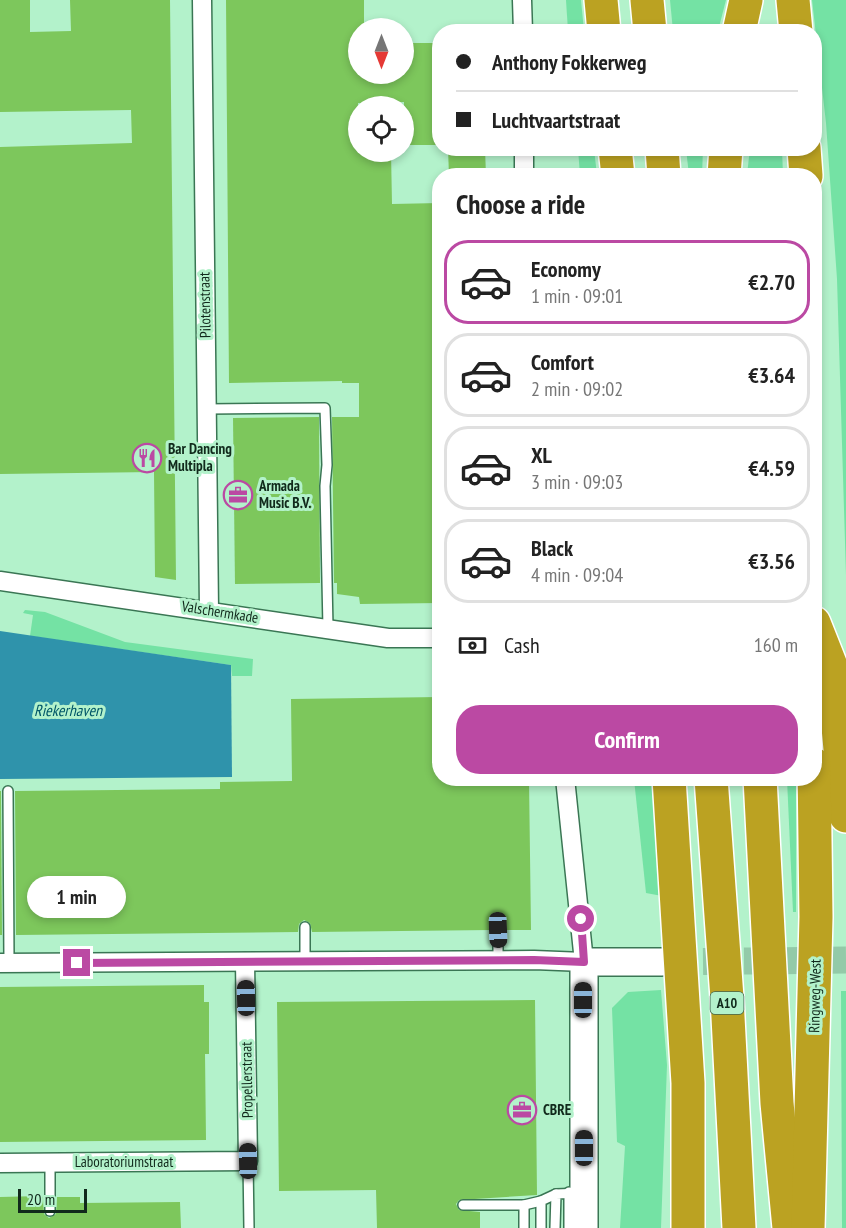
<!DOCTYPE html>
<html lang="en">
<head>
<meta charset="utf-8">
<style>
	body { margin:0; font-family:"PT Sans Narrow",sans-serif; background:#f2f2f2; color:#222; height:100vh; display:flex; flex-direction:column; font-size:22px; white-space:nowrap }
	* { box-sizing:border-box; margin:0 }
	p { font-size:20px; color:#767676 }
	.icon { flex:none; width:33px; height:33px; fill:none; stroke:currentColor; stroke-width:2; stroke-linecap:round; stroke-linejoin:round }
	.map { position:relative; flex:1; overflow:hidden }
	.details { position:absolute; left:432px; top:168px; width:390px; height:618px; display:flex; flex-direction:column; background:#fff; border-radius:24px; box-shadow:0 3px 9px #0003 }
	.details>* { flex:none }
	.guide { position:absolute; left:432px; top:24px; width:390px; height:132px; border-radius:24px; box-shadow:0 3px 9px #0003; display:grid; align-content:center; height:132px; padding:0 24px; background:#fff }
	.needle { width:39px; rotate:180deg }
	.fabs { position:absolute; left:348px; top:18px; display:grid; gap:12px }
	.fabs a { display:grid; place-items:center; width:66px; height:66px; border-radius:50%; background:#fff; box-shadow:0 3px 9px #0003; font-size:30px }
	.scale { position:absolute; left:18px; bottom:15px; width:69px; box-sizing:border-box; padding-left:6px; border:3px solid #112a1c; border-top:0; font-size:16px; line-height:21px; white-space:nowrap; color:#112a1c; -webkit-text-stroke:4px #b3f2cb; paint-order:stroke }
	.end { position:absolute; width:27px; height:27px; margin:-14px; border:8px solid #bb49a3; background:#fff; box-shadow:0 0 0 3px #fff }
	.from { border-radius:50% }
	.bubble { position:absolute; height:42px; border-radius:21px; background:#fff; box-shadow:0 3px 9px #0003; font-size:20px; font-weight:800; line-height:42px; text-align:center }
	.car { position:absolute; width:18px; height:36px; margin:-18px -9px; border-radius:8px; box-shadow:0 0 4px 2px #0007; background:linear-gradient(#222 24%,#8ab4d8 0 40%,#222 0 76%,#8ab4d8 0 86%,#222 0) }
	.guide b { display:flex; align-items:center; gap:21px; height:57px; font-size:22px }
	.guide b+b { border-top:2px solid #e0e0e0 }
	.guide i { width:15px; height:15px; background:#222 }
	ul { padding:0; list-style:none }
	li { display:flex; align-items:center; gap:18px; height:84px; margin:0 12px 9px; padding:0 12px; border:3px solid #e0e0e0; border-radius:24px }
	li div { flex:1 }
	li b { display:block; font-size:22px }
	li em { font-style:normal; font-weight:800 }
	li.active { border-color:#bb49a3 }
	li>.icon { width:54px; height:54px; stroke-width:1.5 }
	h2 { padding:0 24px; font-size:27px; line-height:72px }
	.pay { display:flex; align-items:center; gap:15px; height:66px; padding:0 24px; font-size:22px }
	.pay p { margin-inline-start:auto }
	.action { display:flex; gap:12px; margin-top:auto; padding:12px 24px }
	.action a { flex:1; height:69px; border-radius:24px; background:#bb49a3; color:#fff; font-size:24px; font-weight:800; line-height:69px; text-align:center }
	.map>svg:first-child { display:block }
</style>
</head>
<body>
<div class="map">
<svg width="846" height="1228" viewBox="0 0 846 1228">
	<rect width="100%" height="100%" fill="#b3f2cb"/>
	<!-- green -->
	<g fill="#74e2a4">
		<polygon points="566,0 581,0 584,31 568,31"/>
		<polygon points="670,0 726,0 718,31 673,31"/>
		<polygon points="812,0 846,0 846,575 837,279 826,123"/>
		<polygon points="750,148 782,149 783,175 747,175"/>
		<polygon points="578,149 594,149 597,175 580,175"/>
		<polygon points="686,149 703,149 702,175 689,175"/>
		<polygon points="25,610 45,612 125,642 253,659 252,676 232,676 231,665 30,636 33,615 23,613"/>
		<polygon points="634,779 651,779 662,896 646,893"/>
		<polygon points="787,779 796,779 796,912 793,912"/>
		<polygon points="661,990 667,1065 661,1228 620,1228 625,1146 617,1142 612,1008 628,992"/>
		<polygon points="841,991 846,991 846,1228 842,1228"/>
	</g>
	<!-- water -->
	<polygon fill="#2f93ab" points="0,631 231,665 232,777 0,779"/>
	<!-- building -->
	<g fill="#7dc75c">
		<polygon points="0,0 30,0 30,32 71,31 70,0 170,0 176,580 155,577 154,472 0,474 0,147 132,143 131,110 0,112"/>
		<polygon points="226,0 364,0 364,28 358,28 358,74 404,74 404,43 440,43 440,145 404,145 404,102 358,103 358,152 391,152 392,204 440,203 440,603 360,604 359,597 337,594 337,583 334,583 332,417 359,417 359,383 342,383 342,381 229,383"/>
		<polygon points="448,148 485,148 486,176 449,176"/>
		<polygon points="319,417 320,583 235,584 233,418"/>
		<polygon points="440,697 440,780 529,780 531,930 505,930 502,925 497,923 493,926 491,930 312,932 310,923 304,920 299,924 298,932 16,935 15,791 220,789 220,782 292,781 291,699"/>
		<polygon points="0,791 1,791 2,935 0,935"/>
		<polygon points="204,985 204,1002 209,1002 209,1054 205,1054 206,1140 0,1142 0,987"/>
		<polygon points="535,1000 537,1195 459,1200 456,1204 459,1210 480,1212 480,1228 377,1228 376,1190 279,1191 277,1002"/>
		<polygon points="41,1196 43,1197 44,1214 49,1218 56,1214 57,1197 80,1197 80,1203 180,1202 181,1228 0,1228 0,1197"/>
	</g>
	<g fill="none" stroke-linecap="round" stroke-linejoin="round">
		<!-- secondary-tunnel -->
		<polyline stroke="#93caa8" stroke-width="27" stroke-dasharray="27 14" stroke-linecap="butt" points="662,962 846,960"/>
		<!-- lane casing -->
		<g stroke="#3a7654" stroke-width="12">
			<g id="lane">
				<polyline points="207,409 325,408 327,465 325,486 328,628"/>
				<polyline points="8,791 9,963"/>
				<polyline points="305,927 305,962"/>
				<polyline points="498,930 498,960"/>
				<polyline points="248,1161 249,1228"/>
				<polyline points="50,1162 50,1211"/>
				<polyline points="569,1192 569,1228"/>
				<polyline points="463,1205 524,1205 541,1201"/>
				<polyline points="524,1205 524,1228"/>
				<polyline points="541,1228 541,1201 556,1194"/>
				<polyline points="555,1228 556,1194 582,1193"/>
			</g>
		</g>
		<!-- street casing -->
		<g stroke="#3a7654" stroke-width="21">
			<g id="street">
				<polyline points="202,0 209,610"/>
				<polyline points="522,0 523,32"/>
				<polyline points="524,148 524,176"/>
				<polyline points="0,581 388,638 440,638"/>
				<polyline points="0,963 534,960 584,962 565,778"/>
				<polyline points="0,1163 248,1161 245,962"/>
			</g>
		</g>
		<!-- secondary casing -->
		<g stroke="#3a7654" stroke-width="30">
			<polyline id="secondary" points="584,1228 584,962 662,962"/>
		</g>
		<!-- highway casing -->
		<g stroke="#fff" stroke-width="36">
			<g id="highway">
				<polyline points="601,0 604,32"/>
				<polyline points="647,0 650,32"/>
				<polyline points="793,0 796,32"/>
				<polyline points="739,32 746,0"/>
				<polyline points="615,148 618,176"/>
				<polyline points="662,148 664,176"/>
				<polyline points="804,148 806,176"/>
				<polyline points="724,176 726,148"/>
				<polyline points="814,623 833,671 846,816"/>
				<polyline points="669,778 688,1083 688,1228"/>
				<polyline points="711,778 727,998 739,1228"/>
				<polyline points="760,778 777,1103 789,1228"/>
				<polyline points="808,1228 816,917 814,764"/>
			</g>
		</g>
		<!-- lane -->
		<use href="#lane" stroke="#fff" stroke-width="9"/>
		<!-- street -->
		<use href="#street" stroke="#fff" stroke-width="18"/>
		<!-- secondary -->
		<use href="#secondary" stroke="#fff" stroke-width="27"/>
		<!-- highway -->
		<use href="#highway" stroke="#bba222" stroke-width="33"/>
	</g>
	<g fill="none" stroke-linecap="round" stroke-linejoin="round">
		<!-- route -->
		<polyline stroke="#bb49a3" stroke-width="8" points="77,963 534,960 584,962 581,919"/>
	</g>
	<!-- icons -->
	<defs>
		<g id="restaurant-ring" transform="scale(1.5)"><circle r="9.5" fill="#b3f2cb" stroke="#bb49a3" stroke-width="1.5"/><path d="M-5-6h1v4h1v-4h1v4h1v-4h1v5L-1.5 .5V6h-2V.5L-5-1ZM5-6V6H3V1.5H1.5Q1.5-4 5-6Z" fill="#bb49a3"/></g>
		<g id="office-ring" transform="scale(1.5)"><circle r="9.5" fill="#b3f2cb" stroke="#bb49a3" stroke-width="1.5"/><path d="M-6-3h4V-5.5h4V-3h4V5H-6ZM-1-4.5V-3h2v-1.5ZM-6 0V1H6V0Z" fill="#bb49a3"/></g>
	</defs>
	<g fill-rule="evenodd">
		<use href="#restaurant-ring" x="147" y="458"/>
		<use href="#office-ring" x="238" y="495"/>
		<use href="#office-ring" x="522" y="1110"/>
	</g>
	<g text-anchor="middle" stroke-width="6" stroke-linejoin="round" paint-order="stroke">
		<!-- shield labels -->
		<rect fill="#b3f2cb" stroke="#426650" stroke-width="1.5" x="710.5" y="992" width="33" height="22" rx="4.5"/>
		<g font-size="14" font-weight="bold" fill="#112a1c">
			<text x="727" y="1008">A10</text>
		</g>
		<!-- street labels -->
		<g font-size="15" fill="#112a1c" stroke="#b3f2cb">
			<text transform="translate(205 305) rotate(-91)" y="5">Pilotenstraat</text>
			<text transform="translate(220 612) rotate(9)" y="5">Valschermkade</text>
			<text transform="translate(815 996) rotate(-89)" y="5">Ringweg-West</text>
			<text transform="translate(247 1080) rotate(-91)" y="5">Propellerstraat</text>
			<text x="124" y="1167">Laboratoriumstraat</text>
		</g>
		<!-- poi labels -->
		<g font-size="15" font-weight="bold" fill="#112a1c" stroke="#b3f2cb" text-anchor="start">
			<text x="168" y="454">Bar Dancing<tspan x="168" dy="17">Multipla</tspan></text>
			<text x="259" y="491">Armada<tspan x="259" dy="17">Music B.V.</tspan></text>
			<text x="543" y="1115">CBRE</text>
		</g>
		<!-- water labels -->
		<g font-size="16" font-style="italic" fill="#005768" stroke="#b3f2cb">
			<text x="68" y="716">Riekerhaven</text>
		</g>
	</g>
</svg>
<div class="fabs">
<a><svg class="needle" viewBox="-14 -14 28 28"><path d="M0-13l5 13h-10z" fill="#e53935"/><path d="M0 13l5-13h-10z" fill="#767676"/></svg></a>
<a><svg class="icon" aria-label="locate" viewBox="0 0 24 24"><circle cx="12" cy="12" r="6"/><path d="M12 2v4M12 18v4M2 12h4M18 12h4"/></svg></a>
</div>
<div class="scale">20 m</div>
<i class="end from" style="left:581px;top:919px"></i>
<i class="end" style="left:77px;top:963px"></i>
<div class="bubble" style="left:27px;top:876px;width:99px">1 min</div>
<i class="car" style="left:498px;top:930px;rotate:178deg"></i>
<i class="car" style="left:246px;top:998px;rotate:359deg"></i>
<i class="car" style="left:583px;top:1000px;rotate:0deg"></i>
<i class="car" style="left:584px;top:1148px;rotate:0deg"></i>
<i class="car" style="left:248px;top:1161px;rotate:359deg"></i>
<div class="guide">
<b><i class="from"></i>Anthony Fokkerweg</b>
<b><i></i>Luchtvaartstraat</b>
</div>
<section class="details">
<h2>Choose a ride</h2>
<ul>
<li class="active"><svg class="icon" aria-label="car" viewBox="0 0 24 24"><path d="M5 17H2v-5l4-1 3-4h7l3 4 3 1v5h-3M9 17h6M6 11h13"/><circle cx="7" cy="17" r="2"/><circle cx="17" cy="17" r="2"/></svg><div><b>Economy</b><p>1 min · 09:01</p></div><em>€2.70</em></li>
<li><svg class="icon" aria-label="car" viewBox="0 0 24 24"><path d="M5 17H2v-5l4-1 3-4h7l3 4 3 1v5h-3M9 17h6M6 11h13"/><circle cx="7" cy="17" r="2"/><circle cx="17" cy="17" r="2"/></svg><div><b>Comfort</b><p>2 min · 09:02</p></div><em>€3.64</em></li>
<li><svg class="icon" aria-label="car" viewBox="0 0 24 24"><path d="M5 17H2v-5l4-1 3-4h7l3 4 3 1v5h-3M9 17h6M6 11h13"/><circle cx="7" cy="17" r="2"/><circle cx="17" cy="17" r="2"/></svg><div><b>XL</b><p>3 min · 09:03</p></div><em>€4.59</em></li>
<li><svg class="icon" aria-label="car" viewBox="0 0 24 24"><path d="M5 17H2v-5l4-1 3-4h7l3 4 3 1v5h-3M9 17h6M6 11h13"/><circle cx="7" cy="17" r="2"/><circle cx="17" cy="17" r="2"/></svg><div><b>Black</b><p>4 min · 09:04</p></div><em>€3.56</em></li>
</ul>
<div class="pay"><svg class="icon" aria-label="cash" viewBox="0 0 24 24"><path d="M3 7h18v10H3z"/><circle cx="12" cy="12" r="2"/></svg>Cash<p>160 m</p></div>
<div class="action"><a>Confirm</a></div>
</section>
</div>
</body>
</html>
